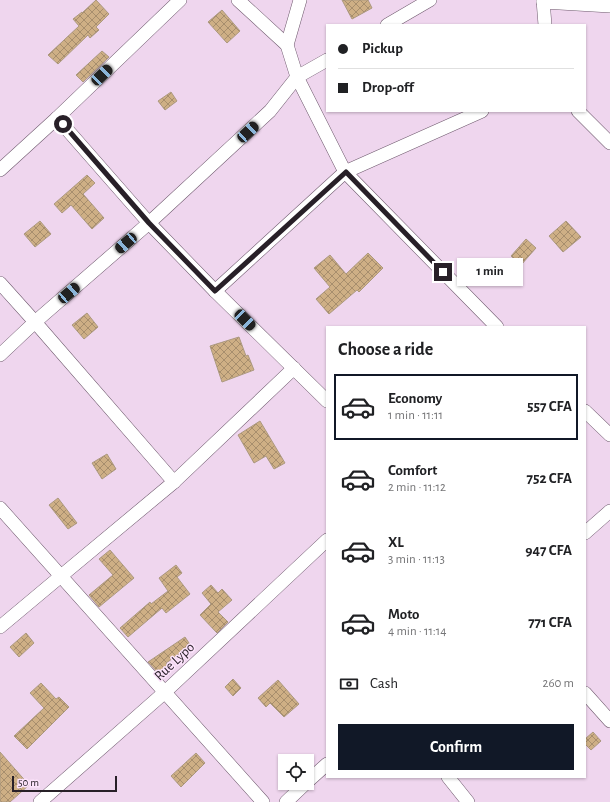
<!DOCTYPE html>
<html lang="en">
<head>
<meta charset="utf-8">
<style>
	body { margin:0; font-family:"Alegreya Sans",sans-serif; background:#f2f2f2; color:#202124; height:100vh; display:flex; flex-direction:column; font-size:15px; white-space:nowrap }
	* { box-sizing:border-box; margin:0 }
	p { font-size:13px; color:#757577 }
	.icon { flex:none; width:22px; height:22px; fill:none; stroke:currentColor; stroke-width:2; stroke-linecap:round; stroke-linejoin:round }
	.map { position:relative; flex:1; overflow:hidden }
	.panel { position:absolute; left:326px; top:326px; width:260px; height:452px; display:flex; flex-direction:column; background:#fff; border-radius:0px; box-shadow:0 1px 3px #0004 }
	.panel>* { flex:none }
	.banner { position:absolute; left:326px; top:24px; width:260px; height:88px; border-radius:0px; box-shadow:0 1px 3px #0004; display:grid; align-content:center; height:88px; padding:0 12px; background:#fff }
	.controls { position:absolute; left:278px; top:754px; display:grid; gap:8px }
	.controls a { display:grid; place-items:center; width:36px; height:36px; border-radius:0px; background:#fff; box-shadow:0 1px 3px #0004; font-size:20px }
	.scale { position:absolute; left:12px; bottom:10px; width:105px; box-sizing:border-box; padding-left:4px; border:2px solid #282028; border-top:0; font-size:11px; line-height:14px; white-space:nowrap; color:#282028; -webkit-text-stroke:3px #fce3fb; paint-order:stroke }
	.end { position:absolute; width:18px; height:18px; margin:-9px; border:5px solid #282028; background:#fff; box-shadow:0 0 0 2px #fff }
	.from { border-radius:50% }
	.bubble { position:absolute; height:28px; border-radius:0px; background:#fff; box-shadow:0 1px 3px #0004; font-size:13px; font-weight:700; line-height:28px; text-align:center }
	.car { position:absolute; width:12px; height:24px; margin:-12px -6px; border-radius:5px; box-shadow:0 0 3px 1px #0007; background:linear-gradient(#222 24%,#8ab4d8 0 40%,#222 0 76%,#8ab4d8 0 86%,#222 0) }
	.banner b { display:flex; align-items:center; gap:14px; height:38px; font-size:15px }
	.banner b+b { border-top:1px solid #e0e0e0 }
	.banner i { width:10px; height:10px; background:#202124 }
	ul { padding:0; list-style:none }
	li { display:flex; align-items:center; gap:12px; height:66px; margin:0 8px 6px; padding:0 4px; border:2px solid transparent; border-radius:0px }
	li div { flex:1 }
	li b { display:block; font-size:15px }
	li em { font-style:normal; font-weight:700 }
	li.on { border-color:#111827 }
	li>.icon { width:36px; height:36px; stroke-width:1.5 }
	h2 { padding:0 12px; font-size:18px; line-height:48px }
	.pay { display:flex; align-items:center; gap:10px; height:44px; padding:0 12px; font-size:15px }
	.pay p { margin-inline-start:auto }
	.action { display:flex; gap:8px; margin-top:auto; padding:8px 12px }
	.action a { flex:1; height:46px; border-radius:0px; background:#111827; color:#fff; font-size:16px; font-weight:700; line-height:46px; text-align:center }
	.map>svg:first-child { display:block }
</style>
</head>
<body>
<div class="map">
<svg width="610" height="802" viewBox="0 0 610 802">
	<defs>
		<pattern id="building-cross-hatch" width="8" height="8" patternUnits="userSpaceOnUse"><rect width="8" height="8" fill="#ceaf85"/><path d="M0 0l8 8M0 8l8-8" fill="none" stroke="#a78e6d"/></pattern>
	</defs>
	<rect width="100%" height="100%" fill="#efd6ee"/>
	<!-- building -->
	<g fill="url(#building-cross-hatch)" stroke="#ac9980">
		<polygon points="96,0 109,14 96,27 99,30 90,38 88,35 58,64 48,55 79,26 73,19 82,12 82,13"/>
		<polygon points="342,0 368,0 372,8 352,19"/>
		<polygon points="222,10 240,31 227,43 208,22"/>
		<polygon points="102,51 109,57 83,82 76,75"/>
		<polygon points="171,92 177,101 165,110 158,101"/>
		<polygon points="87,175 95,183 83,194 104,218 92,229 71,205 62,213 54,204"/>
		<polygon points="40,221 51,234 35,247 24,234"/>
		<polygon points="566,221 581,237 563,252 549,236"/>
		<polygon points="526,239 536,248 521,265 511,256"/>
		<polygon points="368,253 383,268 359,292 357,290 329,314 316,299 330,287 314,268 330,255 346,274"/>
		<polygon points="87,313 98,327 84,339 72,325"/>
		<polygon points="239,337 246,356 248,355 254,370 222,382 210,346"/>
		<polygon points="260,421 285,463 274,469 266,456 254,463 238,435"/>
		<polygon points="107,454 116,469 102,479 92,463"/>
		<polygon points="58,498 77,523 68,529 49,505"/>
		<polygon points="110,550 134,578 99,607 89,595 113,575 99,559"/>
		<polygon points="176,565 182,573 177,577 190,594 166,613 162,608 128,637 120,628 150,602 151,604 168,591 159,578"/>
		<polygon points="211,585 218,593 222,589 232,600 218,612 228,622 217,633 200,615 211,604 202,593"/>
		<polygon points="26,633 34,643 19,657 10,647"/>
		<polygon points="185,637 191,646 166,663 171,671 164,677 162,677 148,662"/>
		<polygon points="233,679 241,688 233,696 225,687"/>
		<polygon points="278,680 299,704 284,717 270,703 266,707 258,698"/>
		<polygon points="41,683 56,699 59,697 69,707 27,749 14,736 44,708 30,693"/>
		<polygon points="593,732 601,741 591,750 585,744 585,739"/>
		<polygon points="0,752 29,785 10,802 0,802"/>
		<polygon points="196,753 205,763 181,787 171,776"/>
	</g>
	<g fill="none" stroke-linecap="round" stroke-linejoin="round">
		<!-- street casing -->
		<g stroke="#6e596d" stroke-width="14">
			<g id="street">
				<polyline points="238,0 287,45 297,77 345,172 497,327"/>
				<polyline points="543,0 545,25"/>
				<polyline points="543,2 610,6"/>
				<polyline points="387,25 430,0"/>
				<polyline points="287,45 300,0"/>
				<polyline points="578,111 610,143"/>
				<polyline points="57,118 149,223 215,291 327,401"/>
				<polyline points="0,170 57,118 180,0"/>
				<polyline points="0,283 35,322 174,482"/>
				<polyline points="215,291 345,172 482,111"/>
				<polyline points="0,355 35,322 149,223 270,111 297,77 327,60"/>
				<polyline points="585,411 610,435"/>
				<polyline points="0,508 263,802"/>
				<polyline points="585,533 610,511"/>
				<polyline points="0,627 61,576 174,482 294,368"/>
				<polyline points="585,693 610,721"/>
				<polyline points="448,777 468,802"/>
				<polyline points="307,782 327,764"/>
				<polyline points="40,802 165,692 327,540"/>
				<polyline points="286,802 306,783"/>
			</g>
		</g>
		<!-- street -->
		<use href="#street" stroke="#fff" stroke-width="13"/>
	</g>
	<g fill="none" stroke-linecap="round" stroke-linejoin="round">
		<!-- route -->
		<polyline stroke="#282028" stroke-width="5" points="63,124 149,223 215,291 346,172 443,272"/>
	</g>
	<g text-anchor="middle" stroke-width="3" stroke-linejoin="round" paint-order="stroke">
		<!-- street labels -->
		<g font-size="14" fill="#282028" stroke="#fce3fb">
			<text transform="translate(174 661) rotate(-43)" y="5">Rue Lypo</text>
		</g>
	</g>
</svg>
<div class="controls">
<a><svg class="icon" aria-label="locate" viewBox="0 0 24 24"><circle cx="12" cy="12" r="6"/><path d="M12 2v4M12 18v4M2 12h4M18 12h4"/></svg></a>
</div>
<div class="scale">50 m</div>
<i class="end from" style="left:63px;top:124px"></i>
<i class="end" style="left:443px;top:272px"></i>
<div class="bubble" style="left:457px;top:258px;width:66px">1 min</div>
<i class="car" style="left:102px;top:75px;rotate:46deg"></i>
<i class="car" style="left:248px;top:132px;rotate:47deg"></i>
<i class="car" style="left:126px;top:243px;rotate:229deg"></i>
<i class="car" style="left:69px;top:293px;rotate:49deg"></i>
<i class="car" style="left:245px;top:320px;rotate:135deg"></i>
<div class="banner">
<b><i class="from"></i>Pickup</b>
<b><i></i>Drop-off</b>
</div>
<section class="panel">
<h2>Choose a ride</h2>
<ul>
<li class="on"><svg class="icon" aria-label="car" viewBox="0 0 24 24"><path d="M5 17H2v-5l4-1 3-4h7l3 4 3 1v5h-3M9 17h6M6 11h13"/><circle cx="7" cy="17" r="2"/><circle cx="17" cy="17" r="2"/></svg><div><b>Economy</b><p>1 min · 11:11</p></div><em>557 CFA</em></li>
<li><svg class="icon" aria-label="car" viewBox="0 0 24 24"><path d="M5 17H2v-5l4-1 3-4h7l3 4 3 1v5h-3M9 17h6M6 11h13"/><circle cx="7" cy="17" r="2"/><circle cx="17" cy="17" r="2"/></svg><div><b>Comfort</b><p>2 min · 11:12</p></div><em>752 CFA</em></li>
<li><svg class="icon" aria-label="car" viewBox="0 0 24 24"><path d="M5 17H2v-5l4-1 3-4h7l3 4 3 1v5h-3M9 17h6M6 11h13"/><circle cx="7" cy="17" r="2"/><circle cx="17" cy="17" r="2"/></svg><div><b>XL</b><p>3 min · 11:13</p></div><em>947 CFA</em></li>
<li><svg class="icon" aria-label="car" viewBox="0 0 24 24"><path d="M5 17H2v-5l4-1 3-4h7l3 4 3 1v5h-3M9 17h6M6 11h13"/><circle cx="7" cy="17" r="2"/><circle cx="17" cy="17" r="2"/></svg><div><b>Moto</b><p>4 min · 11:14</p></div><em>771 CFA</em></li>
</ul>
<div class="pay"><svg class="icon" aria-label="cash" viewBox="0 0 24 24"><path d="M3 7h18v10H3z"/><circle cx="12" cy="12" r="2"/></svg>Cash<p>260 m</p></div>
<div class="action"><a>Confirm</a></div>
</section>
</div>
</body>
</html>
